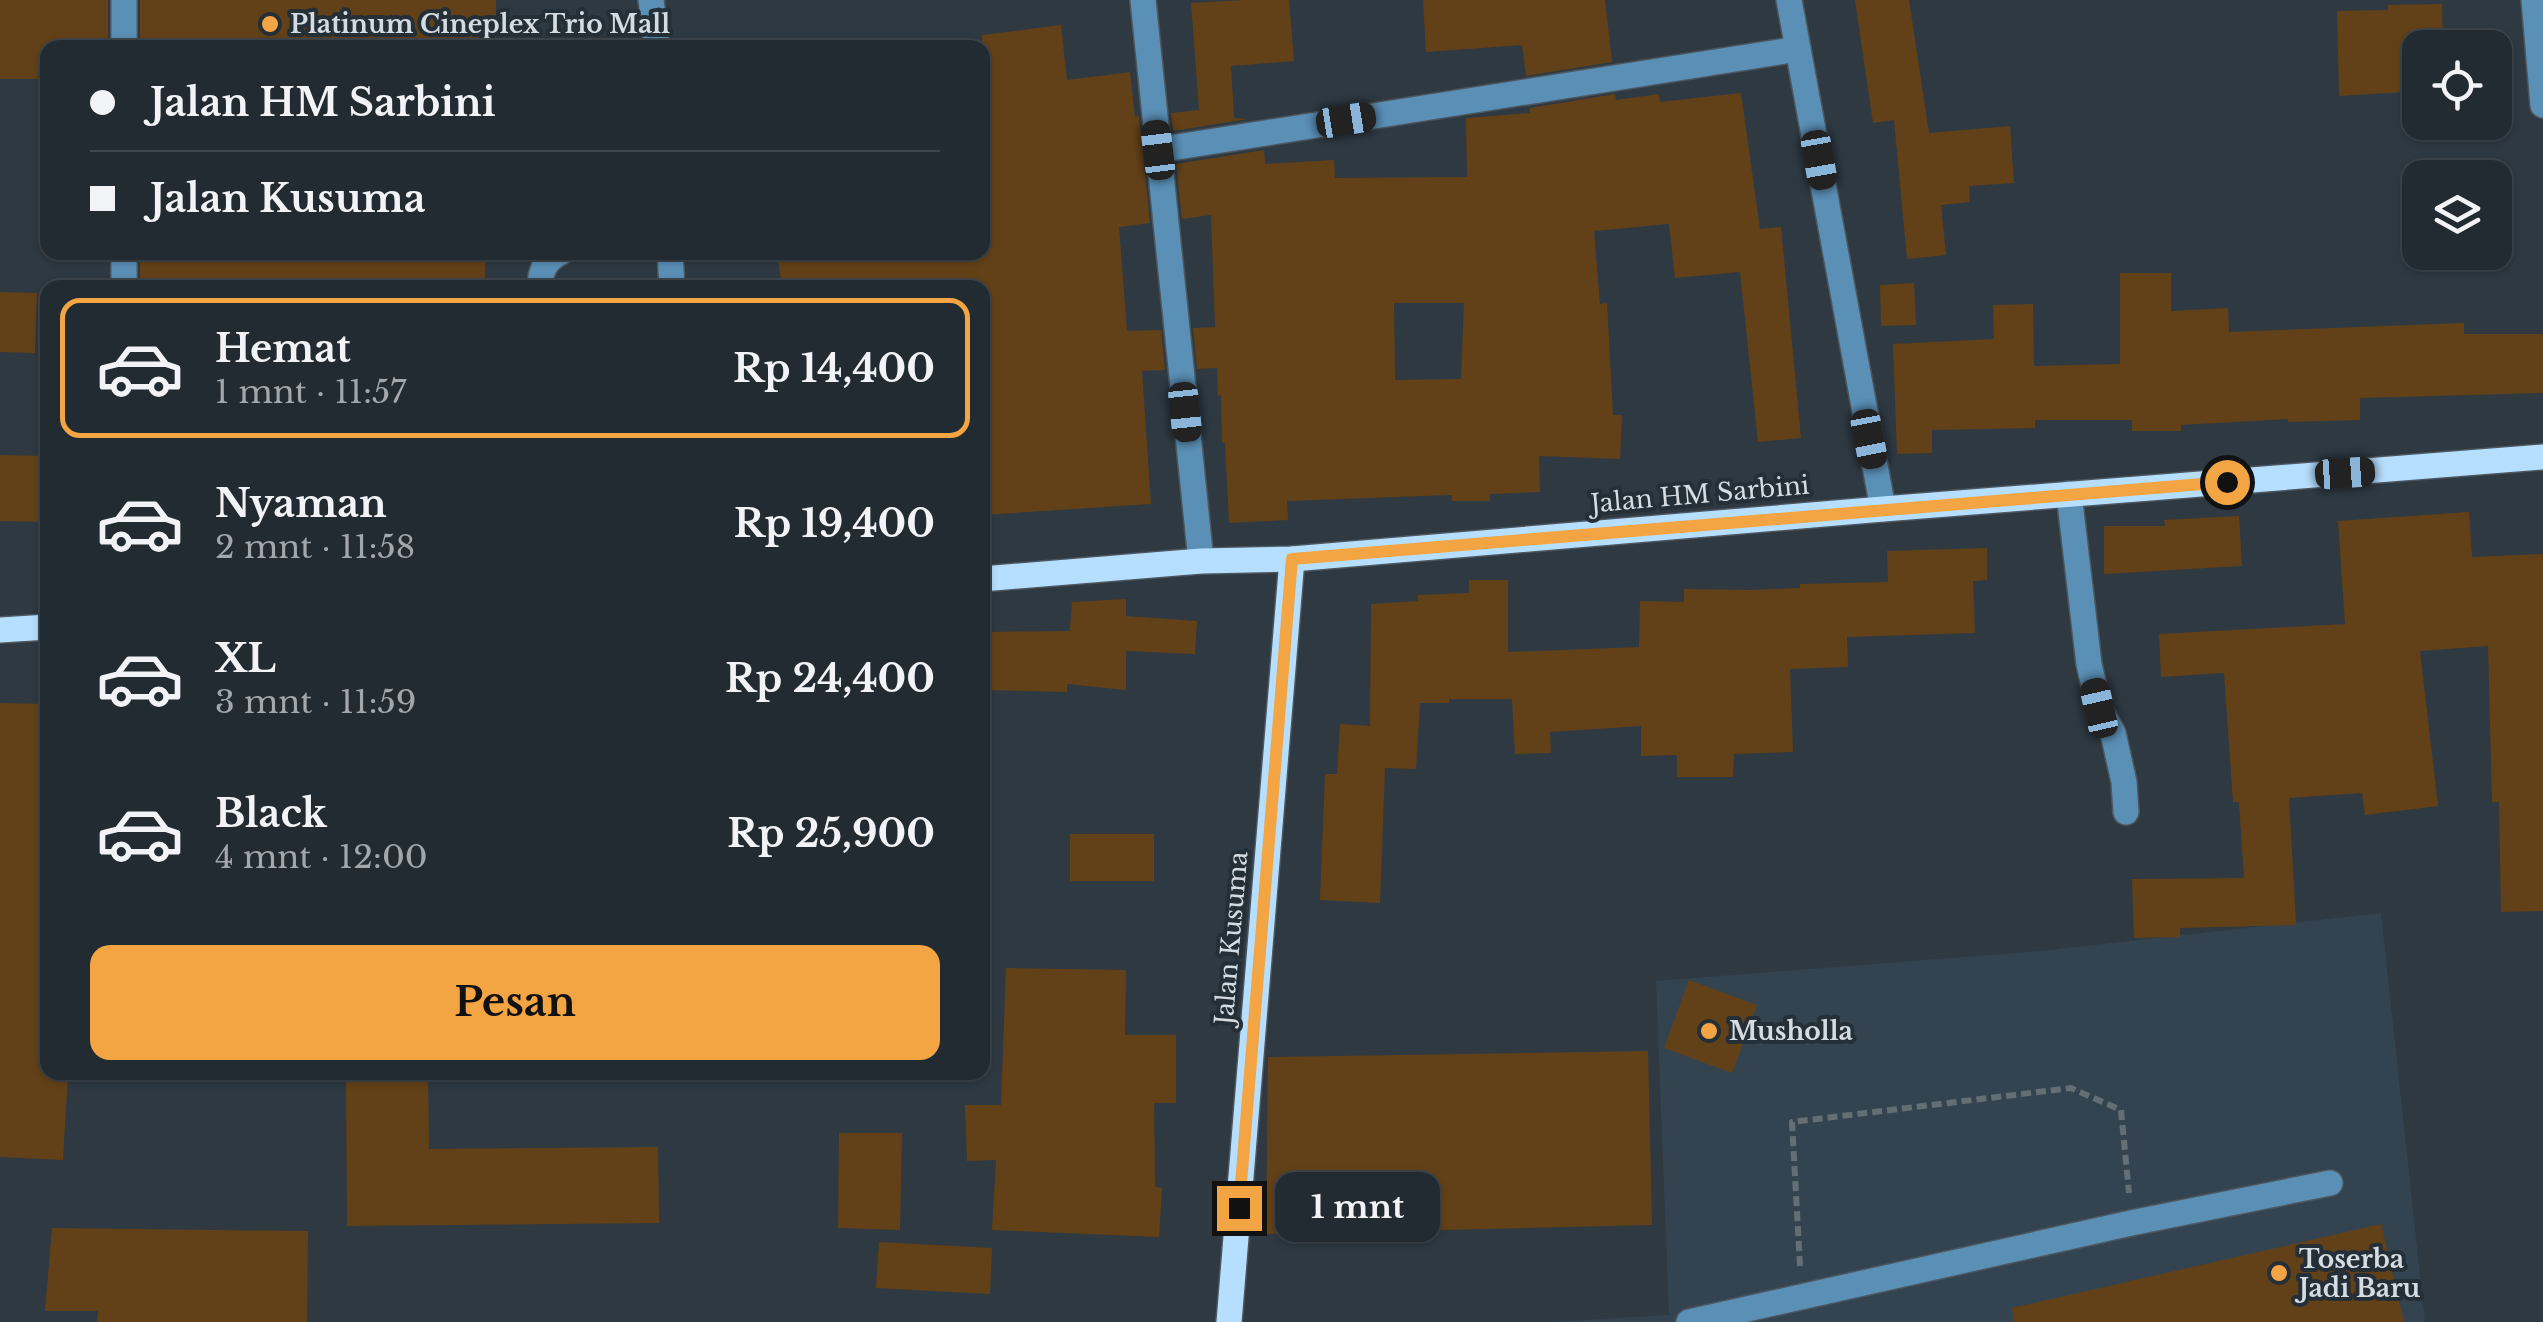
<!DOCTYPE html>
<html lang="id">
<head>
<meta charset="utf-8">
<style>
	body { margin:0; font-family:"Libre Baskerville",serif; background:#2e373e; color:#f1f3f6; height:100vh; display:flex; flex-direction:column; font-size:38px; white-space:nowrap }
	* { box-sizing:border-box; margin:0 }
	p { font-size:32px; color:#a2a7ac }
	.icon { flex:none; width:55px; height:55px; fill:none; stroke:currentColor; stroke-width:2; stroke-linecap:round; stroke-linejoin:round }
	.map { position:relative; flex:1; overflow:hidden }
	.panel { position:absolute; left:40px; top:280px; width:950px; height:800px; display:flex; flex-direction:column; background:#222b32; border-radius:20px; box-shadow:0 2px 8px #0004,0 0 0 2px #3f474d }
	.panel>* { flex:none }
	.top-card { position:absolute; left:40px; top:40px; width:950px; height:220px; border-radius:20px; box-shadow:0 2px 8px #0004,0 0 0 2px #3f474d; display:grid; align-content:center; height:220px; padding:0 50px; background:#222b32 }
	.controls { position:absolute; left:2402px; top:30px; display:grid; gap:20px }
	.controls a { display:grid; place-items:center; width:110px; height:110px; border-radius:20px; background:#222b32; box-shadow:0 2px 8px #0004,0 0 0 2px #3f474d; font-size:50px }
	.end { position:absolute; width:45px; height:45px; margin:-22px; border:12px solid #f3a443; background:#111; box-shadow:0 0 0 5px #111 }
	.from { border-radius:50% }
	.bubble { position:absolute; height:70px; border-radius:20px; background:#222b32; box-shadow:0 2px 8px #0004,0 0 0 2px #3f474d; font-size:32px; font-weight:700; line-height:70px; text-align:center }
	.car { position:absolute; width:30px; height:60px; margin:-30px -15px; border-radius:12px; box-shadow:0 0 8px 2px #0007; background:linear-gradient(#222 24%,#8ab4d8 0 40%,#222 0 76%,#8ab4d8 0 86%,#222 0) }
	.top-card b { display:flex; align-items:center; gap:35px; height:95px; font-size:38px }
	.top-card b+b { border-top:2px solid #3f474d }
	.top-card i { width:25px; height:25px; background:#f1f3f6 }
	ul { padding:18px 0 0; list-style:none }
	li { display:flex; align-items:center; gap:30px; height:140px; margin:0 20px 15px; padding:0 30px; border:5px solid transparent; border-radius:20px }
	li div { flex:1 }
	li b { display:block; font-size:38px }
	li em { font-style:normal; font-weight:700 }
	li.on { border-color:#f3a443 }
	li>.icon { width:90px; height:90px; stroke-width:1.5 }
	.cta { display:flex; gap:20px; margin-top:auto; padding:20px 50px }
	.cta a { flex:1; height:115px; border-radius:20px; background:#f3a443; color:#111; font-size:40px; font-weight:700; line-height:115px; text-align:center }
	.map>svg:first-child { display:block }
</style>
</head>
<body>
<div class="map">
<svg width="2543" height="1322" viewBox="0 0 2543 1322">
	<rect width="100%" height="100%" fill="#2e3942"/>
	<!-- built -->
	<polygon fill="#334450" points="2381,913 2425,1322 1551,1322 1669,1315 1656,981 2040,951"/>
	<!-- building -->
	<g fill="#634118" fill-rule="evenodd">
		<polygon points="0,0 108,0 108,48 43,48 43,79 0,79"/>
		<rect x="140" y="0" width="356" height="48"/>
		<polygon points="1244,0 1289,0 1294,61 1231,66 1234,118 1248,119 1173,131 1171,113 1199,110 1191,3"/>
		<polygon points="1423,0 1605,0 1612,62 1526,76 1522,45 1426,52"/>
		<polygon points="1855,0 1909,0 1929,133 2010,126 2014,183 1969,186 1970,202 1941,205 1946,255 1907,259 1894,120 1873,123"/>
		<polygon points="2442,4 2443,48 2420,48 2420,91 2339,96 2337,11 2388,10 2388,5"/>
		<polygon points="1061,25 1067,80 1130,72 1135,117 1139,116 1150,223 1119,227 1127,331 1161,330 1165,370 1142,371 1151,504 982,515 982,288 782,288 777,252 906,252 907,259 982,252 982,35"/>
		<path d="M1741 93 1760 229 1781 227 1801 438 1758 442 1740 272 1675 278 1669 224 1594 231 1600 304 1607 303 1613 415H1622L1620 459 1539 456 1540 492 1490 494V501H1452V495L1287 501 1288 520 1229 523 1225 443H1222L1221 395 1218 396 1217 368 1197 369 1193 328 1215 327 1211 215 1182 219 1176 164 1264 150 1265 164 1334 160 1335 178 1467 177 1466 118 1530 113V108L1615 94 1616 100 1659 94 1660 102ZM1394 303H1464L1461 379 1395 380Z"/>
		<rect x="140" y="252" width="345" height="36"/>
		<polygon points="2120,273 2171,273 2171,311 2228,308 2229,332 2464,323 2464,334 2543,334 2543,393 2360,398 2360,420 2288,422 2288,419 2181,425 2181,431 2132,431 2132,420 2035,420 2035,428 1932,430 1932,453 1897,454 1893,344 1994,339 1993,305 2033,304 2034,366 2120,364"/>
		<polygon points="1914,283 1916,325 1881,326 1880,285"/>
		<polygon points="0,292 37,293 35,353 0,352"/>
		<polygon points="0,455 48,456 48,522 0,521"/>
		<polygon points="2469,512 2472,557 2543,554 2543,911 2501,912 2499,802 2492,802 2488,646 2420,651 2438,806 2365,815 2362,793 2289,798 2296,925 2180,928 2180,937 2134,938 2132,879 2244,878 2239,802 2233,802 2224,673 2161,677 2159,634 2345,624 2338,521"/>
		<polygon points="2239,516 2242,566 2104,574 2104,526 2165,526 2164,520"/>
		<polygon points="1987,548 1987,580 1973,581 1975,633 1847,637 1848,667 1790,669 1793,752 1734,754 1733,777 1677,777 1677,755 1641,756 1641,726 1550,732 1551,753 1515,754 1512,699 1449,699 1449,703 1420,703 1416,769 1385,768 1380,903 1320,900 1325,774 1337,774 1340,724 1370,726 1371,604 1418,601 1418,595 1469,593 1469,580 1508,580 1508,652 1639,647 1640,601 1684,602 1684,589 1751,590 1800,588 1800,584 1888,582 1887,551"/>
		<polygon points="1126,599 1126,616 1197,621 1195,654 1126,651 1126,690 1067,684 1067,692 982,690 982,632 1070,631 1072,602"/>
		<polygon points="0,703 48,704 48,1072 68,1072 63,1160 0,1157"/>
		<rect x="1070" y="834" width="84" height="47"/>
		<polygon points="1006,968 1126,970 1125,1035 1176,1035 1176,1103 1154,1103 1155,1187 1162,1188 1159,1237 992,1230 996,1160 967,1161 965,1105 1001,1105"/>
		<polygon points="1689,980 1757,1005 1732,1073 1664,1048"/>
		<polygon points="1648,1051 1652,1225 1266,1234 1268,1057"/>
		<polygon points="346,1072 428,1072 429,1149 658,1147 659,1223 347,1226"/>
		<polygon points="839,1133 902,1133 900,1230 838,1228"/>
		<polygon points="2381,1224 2404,1322 2014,1322 2012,1308"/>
		<polygon points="52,1228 308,1231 307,1322 97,1322 98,1311 45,1311"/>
		<polygon points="879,1242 992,1248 990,1294 876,1288"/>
	</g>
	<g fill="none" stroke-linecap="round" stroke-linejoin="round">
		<!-- minor casing -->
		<g stroke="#4c565f" stroke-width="28">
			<g id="minor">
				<polyline points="124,0 124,48"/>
				<polyline points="651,0 657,48"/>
				<polyline points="1143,0 1201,561"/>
				<polyline points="1789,0 1883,509"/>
				<polyline points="2534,0 2543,105"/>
				<polyline points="1158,150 1798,49"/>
				<polyline points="670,252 672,288"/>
				<polyline points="124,288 124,252"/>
				<path d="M540 288C540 271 545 260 561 252"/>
				<polyline points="2069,494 2089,664 2099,708 2113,733 2124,782 2126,812"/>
				<polyline points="1689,1322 2131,1223 2330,1183"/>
			</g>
		</g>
		<!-- major casing -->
		<g stroke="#4c565f" stroke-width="28">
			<g id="major">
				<polyline points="982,579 1201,561 1292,559 1883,509 2543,457"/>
				<polyline points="0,630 48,627"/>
				<polyline points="1229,1322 1292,559"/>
			</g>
		</g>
		<!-- path -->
		<polyline stroke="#646e75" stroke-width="6" stroke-dasharray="10 5" stroke-linecap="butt" points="1800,1266 1792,1122 2071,1088 2121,1110 2129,1193"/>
		<!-- minor -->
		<use href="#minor" stroke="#5a8fb6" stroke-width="25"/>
		<!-- major -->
		<use href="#major" stroke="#b6dfff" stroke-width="25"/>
	</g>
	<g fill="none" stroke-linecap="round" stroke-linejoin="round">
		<!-- route -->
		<polyline stroke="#f3a443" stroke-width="12" points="1239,1208 1292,559 2227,482"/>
	</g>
	<!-- markers -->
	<g fill="#f3a443" stroke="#242f37" stroke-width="4">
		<circle cx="270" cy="24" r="10"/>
		<circle cx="1709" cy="1031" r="10"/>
		<circle cx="2279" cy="1273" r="10"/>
	</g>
	<g text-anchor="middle" stroke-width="8" stroke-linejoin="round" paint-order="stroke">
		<!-- poi labels -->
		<g font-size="25" font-weight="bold" fill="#d5dce1" stroke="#242f37" text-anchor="start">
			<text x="290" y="33">Platinum Cineplex Trio Mall</text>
			<text x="1729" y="1040">Musholla</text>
			<text x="2299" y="1268">Toserba<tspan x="2299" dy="29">Jadi Baru</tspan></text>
		</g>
		<!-- street labels -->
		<g font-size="25" fill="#d5dce1" stroke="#242f37">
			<text transform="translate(1700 494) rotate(-5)" y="9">Jalan HM Sarbini</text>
			<text transform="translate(1231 938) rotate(-85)" y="9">Jalan Kusuma</text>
		</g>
	</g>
</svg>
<div class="controls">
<a><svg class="icon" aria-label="locate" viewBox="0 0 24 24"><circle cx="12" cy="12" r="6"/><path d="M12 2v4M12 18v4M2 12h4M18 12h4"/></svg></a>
<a><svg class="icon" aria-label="layers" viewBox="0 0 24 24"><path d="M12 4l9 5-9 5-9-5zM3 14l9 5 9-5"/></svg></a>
</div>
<i class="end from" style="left:2227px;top:482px"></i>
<i class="end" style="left:1239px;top:1208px"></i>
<div class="bubble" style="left:1275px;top:1172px;width:165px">1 mnt</div>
<i class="car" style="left:1346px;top:120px;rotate:81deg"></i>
<i class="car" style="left:1158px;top:150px;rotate:353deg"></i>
<i class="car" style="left:1819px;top:160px;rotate:170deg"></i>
<i class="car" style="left:1185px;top:412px;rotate:174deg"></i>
<i class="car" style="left:1869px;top:439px;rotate:169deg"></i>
<i class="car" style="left:2345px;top:473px;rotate:86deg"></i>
<i class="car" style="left:2099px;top:708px;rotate:347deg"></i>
<div class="top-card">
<b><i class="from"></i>Jalan HM Sarbini</b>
<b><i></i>Jalan Kusuma</b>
</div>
<section class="panel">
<ul>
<li class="on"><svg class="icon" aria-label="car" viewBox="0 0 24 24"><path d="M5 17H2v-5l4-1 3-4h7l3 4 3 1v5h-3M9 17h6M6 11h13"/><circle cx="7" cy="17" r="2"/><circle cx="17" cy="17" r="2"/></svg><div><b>Hemat</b><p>1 mnt · 11:57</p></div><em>Rp 14,400</em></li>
<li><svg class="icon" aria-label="car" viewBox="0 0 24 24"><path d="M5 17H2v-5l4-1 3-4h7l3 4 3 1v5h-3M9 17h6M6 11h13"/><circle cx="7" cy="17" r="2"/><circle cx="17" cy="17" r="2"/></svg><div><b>Nyaman</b><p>2 mnt · 11:58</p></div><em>Rp 19,400</em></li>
<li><svg class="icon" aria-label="car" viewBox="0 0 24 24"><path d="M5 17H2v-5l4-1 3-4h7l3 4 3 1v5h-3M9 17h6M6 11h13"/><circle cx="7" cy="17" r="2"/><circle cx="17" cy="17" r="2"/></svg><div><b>XL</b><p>3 mnt · 11:59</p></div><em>Rp 24,400</em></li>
<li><svg class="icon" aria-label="car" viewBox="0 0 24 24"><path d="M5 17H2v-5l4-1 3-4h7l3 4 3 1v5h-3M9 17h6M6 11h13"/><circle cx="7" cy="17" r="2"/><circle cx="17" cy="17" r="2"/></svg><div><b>Black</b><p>4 mnt · 12:00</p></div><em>Rp 25,900</em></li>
</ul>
<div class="cta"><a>Pesan</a></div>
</section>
</div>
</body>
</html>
